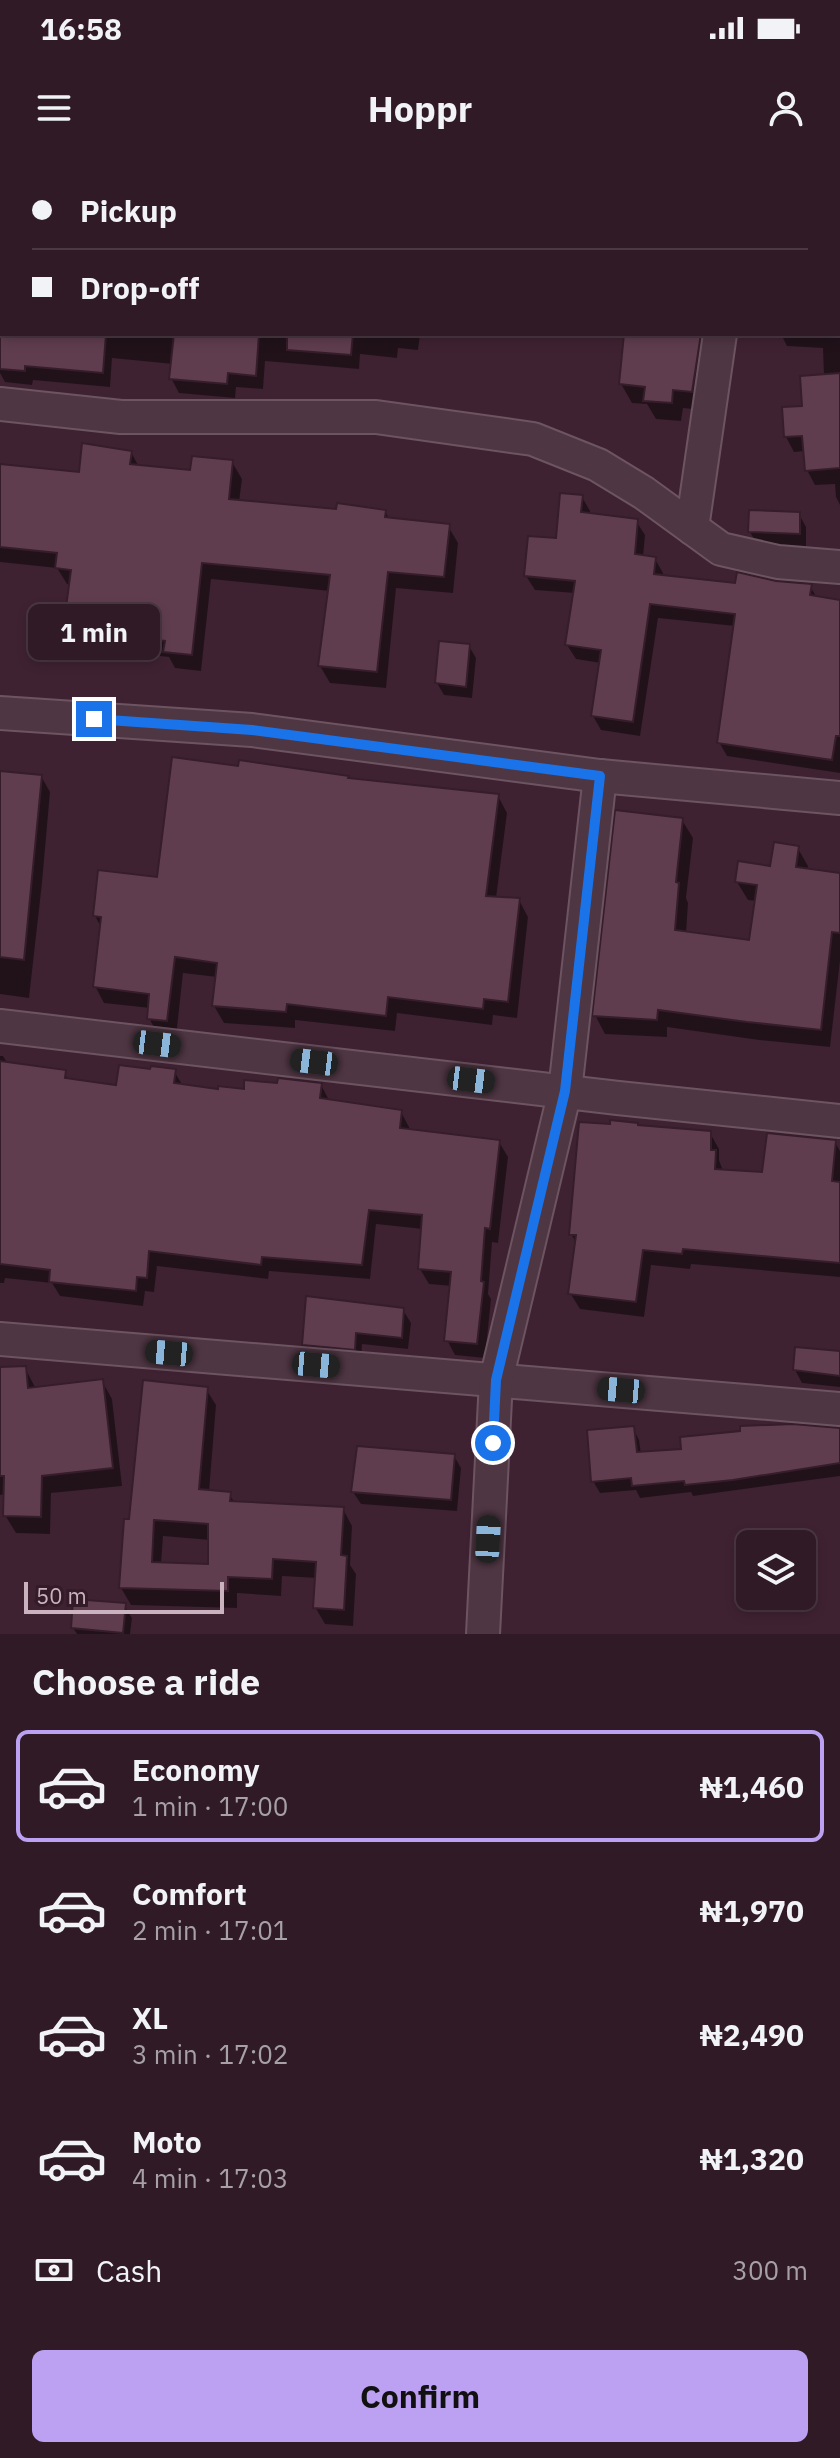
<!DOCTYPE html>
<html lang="en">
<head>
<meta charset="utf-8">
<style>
	body { margin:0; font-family:"IBM Plex Sans",sans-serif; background:#3b2732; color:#f1f3f6; height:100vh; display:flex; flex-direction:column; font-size:30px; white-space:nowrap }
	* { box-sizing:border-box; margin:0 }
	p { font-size:26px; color:#a7a1a7 }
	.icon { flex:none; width:44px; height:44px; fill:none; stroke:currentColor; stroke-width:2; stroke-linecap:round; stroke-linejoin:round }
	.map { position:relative; height:1474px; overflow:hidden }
	.details { display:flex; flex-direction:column; background:#2f1a26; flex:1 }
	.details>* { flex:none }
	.guide { position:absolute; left:0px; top:0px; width:840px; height:176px; box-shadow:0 4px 12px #0003,0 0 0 2px #4a3843; display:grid; align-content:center; height:176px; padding:0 32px; background:#2f1a26 }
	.tools { position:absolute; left:736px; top:1370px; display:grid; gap:16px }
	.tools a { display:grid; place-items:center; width:80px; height:80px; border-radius:12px; background:#2f1a26; box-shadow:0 4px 12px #0003,0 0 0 2px #4a3843; font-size:40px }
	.scale { position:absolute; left:24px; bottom:20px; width:200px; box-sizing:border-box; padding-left:8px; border:4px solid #cab2be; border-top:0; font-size:22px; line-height:28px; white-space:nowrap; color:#cab2be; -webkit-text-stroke:6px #341b28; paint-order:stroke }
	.end { position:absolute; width:36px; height:36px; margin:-18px; border:10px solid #1a73e8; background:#fff; box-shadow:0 0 0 4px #fff }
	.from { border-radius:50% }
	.bubble { position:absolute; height:56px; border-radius:12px; background:#2f1a26; box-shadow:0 4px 12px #0003,0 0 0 2px #4a3843; font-size:26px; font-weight:700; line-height:56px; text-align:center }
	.car { position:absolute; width:24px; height:48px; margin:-24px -12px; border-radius:10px; box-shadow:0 0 6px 2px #0007; background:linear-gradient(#222 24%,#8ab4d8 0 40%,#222 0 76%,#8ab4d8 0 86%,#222 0) }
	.guide b { display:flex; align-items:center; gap:28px; height:76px; font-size:30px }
	.guide b+b { border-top:2px solid #4a3843 }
	.guide i { width:20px; height:20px; background:#f1f3f6 }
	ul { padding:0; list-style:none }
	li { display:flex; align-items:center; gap:24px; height:112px; margin:0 16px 12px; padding:0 16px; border:4px solid transparent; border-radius:12px }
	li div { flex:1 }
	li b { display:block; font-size:30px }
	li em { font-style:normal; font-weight:700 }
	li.on { border-color:#bca0f2 }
	li>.icon { width:72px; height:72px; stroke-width:1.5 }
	h2 { padding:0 32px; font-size:36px; line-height:96px }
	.pay { display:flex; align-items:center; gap:20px; height:88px; padding:0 32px; font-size:30px }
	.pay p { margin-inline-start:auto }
	.primary-button { display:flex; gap:16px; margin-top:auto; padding:16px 32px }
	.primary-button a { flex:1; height:92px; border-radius:12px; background:#bca0f2; color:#111; font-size:32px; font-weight:700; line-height:92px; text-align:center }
	.status { display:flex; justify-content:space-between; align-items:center; height:56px; padding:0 40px; background:#2f1a26; direction:ltr }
	.status svg { height:22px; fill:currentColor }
	header { display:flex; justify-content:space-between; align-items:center; height:104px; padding:0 32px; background:#2f1a26; font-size:36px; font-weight:700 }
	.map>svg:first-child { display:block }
</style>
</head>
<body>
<div class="status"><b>16:58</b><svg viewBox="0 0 49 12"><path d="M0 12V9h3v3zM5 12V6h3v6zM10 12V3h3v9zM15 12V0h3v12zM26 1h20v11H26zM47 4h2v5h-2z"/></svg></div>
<header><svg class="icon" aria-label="menu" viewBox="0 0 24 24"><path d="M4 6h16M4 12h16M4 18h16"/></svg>Hoppr<svg class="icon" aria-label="person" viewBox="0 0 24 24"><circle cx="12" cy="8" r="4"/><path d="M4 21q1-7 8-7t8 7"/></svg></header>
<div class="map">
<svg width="840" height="1474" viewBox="0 0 840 1474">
	<rect width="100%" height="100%" fill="#3f2232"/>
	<!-- shadow -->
	<g fill="#0007" fill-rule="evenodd">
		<polygon points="0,0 88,0 89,2 2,2 2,14"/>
		<polygon points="135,0 223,0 245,2 135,2"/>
		<polygon points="838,20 840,21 840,345 836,337 835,324 815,325 807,310 805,291 794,292 786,277 824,216 823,188 787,186 781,174 838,174"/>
		<polygon points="0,78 2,78 2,174 420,174 418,190 398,188 397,198 360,194 359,209 265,201 263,229 236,227 235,238 179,233 171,218 173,204 112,198 110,227 33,220 32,225 5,222 0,213"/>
		<polygon points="626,174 719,174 702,250 683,248 681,261 656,259 647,244 632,243 621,224"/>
		<polygon points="131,292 139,307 192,312 232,302 242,319 239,342 338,351 385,351 390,360 448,366 458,383 453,433 396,428 386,528 330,523 320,506 330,431 211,419 201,511 175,508 169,497 94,489 85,473 85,464 78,464 68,447 71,425 67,424 57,408 0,402 0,306 81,314"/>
		<polygon points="582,337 590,351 590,355 636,361 645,375 643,397 655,399 663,413 663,417 737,425 776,423 810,426 817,438 840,442 840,613 727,596 719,582 735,466 658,458 640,576 601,570 593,556 601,503 576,499 567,485 575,433 535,430 526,416 558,381"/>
		<polygon points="799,354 806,367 806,386 757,384 750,372"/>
		<polygon points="469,486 476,498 472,538 444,535 437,523"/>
		<polygon points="0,613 41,616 50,632 42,723 29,838 0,834"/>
		<polygon points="347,618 498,636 507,653 496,738 519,740 528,757 517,858 493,855 492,865 397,853 395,871 295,860 295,868 224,863 214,846 217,817 183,813 176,877 158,875 149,858 150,848 104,843 95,826 101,767 95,756"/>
		<polygon points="682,660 693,678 686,738 688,743 686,774 751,782 757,741 748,740 737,722 772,708 797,687 808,706 807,711 840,715 840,801 830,887 759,880 667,867 667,877 605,874 595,855"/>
		<polygon points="0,896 3,896 8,904 64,912 69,921 118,927 174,911 183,926 220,931 321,925 329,940 401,952 409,967 409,971 499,982 508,997 498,1083 492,1082 488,1134 491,1139 485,1198 455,1195 447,1180 452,1126 429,1124 420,1109 423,1069 376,1064 370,1119 269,1111 268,1119 157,1106 154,1132 145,1131 143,1146 60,1136 52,1123 5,1118 4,1123 0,1123"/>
		<polygon points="637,965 710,973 719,989 719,1000 723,1011 764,1015 835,982 840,991 840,1117 691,1104 690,1109 651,1105 644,1157 580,1149 570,1133 577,1084 571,1074"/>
		<polygon points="403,1150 411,1163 408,1189 362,1184 361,1201 311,1197 304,1185"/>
		<polygon points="840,1193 840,1227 802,1223 795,1210"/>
		<polygon points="25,1208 36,1229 102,1221 112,1239 122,1326 51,1333 50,1374 16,1373 5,1355 5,1334 0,1335 0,1209"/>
		<path d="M206 1229 216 1245 209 1332 229 1334 235 1343 343 1349 352 1366 350 1405 356 1414 353 1466 325 1464 315 1447 317 1418 282 1416 281 1436 237 1433V1448L131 1445 121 1428 131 1361ZM163 1376 210 1380V1406L161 1404Z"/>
		<polygon points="633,1268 639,1280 641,1294 840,1270 840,1316 693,1336 691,1332 640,1338 636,1330 600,1333 593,1321"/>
		<polygon points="454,1296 461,1308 457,1351 361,1344 353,1332"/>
		<polygon points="124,1445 132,1458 130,1474 77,1474 73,1468"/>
	</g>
	<!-- building -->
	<g fill="#5f3d4f" stroke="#361d2a" stroke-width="2" fill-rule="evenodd">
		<polygon points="0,174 106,174 103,213 25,206 25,211 0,209"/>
		<polygon points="174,174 259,174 256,216 228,213 227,224 169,219"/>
		<polygon points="287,174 353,174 351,195 287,190"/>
		<polygon points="624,174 701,174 692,232 673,230 672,243 643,241 645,227 619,224"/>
		<polygon points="840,213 840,308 805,311 802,276 784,277 782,247 802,246 800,216"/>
		<polygon points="82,283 132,291 130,304 190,310 192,296 233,300 229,339 336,349 337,343 386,350 385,357 450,364 444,417 388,412 377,512 318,506 330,415 202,403 192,495 163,492 165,481 83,473 85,449 66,447 71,410 55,408 57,393 0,387 0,304 79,312"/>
		<polygon points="560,333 583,335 581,352 638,359 635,394 656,397 654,414 735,423 737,412 776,421 812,424 810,435 840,440 840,576 836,576 832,600 717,583 735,454 650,444 633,562 591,556 601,490 565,485 575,421 524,416 528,376 556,378"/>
		<polygon points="749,350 800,352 800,374 748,372"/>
		<polygon points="439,481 470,484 466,527 435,523"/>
		<polygon points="172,597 238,606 239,600 349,616 348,618 499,634 486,736 520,738 508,842 484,839 483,849 388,837 386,856 287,844 286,852 212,846 217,803 175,797 167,861 147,859 149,834 93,827 101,757 93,756 98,710 157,717"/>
		<polygon points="0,611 42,615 24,800 0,797"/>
		<polygon points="615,650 683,658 676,722 679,723 675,770 749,780 757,725 735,722 738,701 770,706 774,682 799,686 796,707 840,713 840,773 832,772 821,870 747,862 658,850 657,860 592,856"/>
		<polygon points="0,901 66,910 65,918 116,925 119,905 150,909 151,906 176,909 174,923 218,929 218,926 244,929 244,920 277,923 278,918 322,923 320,938 402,950 400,968 500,980 490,1069 485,1068 481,1121 484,1122 477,1184 444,1181 451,1112 418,1109 422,1055 369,1050 362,1105 262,1097 261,1105 149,1091 147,1118 137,1117 136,1131 49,1122 50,1110 0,1104"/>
		<polygon points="610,960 638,963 638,965 711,971 711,990 716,990 715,1009 762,1012 767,973 836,980 832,1021 840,1022 840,1103 683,1089 682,1094 643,1090 636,1142 568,1134 576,1075 569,1075 579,962 610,964"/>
		<polygon points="306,1136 404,1148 402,1178 356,1173 355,1190 302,1185"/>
		<polygon points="795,1187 840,1191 840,1216 793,1210"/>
		<polygon points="26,1206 28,1228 103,1219 113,1308 42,1316 41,1357 3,1356 4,1316 0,1316 0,1207"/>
		<path d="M143 1220 208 1227 199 1329 231 1332 230 1341 344 1347 341 1395 347 1396 344 1450 313 1448 316 1402 273 1399 272 1419 228 1417V1431L119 1428 124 1359H129ZM154 1360 208 1364V1404L152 1402Z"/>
		<polygon points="793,1264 840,1268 840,1303 733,1320 685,1325 684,1321 632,1326 631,1318 591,1322 587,1270 634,1266 637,1292 681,1289 680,1277 740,1271 740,1266"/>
		<polygon points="357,1286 455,1294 451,1340 351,1332"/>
		<polygon points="73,1439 126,1443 123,1473 71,1468"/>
	</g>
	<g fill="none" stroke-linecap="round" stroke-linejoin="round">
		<!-- minor casing -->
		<g stroke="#6d5461" stroke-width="36">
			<g id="minor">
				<polyline points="746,2 746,0"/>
				<polyline points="0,244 121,257 376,257 533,279 598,305 644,333 721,389 778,402 840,407"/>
				<polyline points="692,368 720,174"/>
				<polyline points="0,553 252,570 600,616 840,638"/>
				<polyline points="0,866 618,938 840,961"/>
				<polyline points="0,1179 840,1249"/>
				<polyline points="483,1474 496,1220 565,931 600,616"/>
			</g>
		</g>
		<!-- minor -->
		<use href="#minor" stroke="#4f3643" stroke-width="32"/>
	</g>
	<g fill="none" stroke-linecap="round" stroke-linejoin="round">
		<!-- route -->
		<polyline stroke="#1a73e8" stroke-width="10" points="94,559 252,570 600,616 565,931 496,1220 493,1283"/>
	</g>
</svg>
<div class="tools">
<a><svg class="icon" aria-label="layers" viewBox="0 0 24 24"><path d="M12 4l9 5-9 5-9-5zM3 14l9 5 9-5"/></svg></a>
</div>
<div class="scale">50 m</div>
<i class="end from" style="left:493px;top:1283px"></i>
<i class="end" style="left:94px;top:559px"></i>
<div class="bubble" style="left:28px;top:444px;width:132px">1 min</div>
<i class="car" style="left:157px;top:884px;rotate:97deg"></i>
<i class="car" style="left:314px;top:902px;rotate:277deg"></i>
<i class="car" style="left:471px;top:920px;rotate:97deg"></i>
<i class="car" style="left:169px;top:1193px;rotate:275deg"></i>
<i class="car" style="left:316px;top:1205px;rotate:95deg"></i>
<i class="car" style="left:621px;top:1230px;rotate:275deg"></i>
<i class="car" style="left:488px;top:1379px;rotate:3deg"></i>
<div class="guide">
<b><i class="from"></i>Pickup</b>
<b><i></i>Drop-off</b>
</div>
</div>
<section class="details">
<h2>Choose a ride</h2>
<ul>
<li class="on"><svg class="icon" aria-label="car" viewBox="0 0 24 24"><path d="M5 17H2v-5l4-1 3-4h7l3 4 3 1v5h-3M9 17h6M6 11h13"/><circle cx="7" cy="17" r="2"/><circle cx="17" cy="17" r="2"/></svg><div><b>Economy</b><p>1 min · 17:00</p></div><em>₦1,460</em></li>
<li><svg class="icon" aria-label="car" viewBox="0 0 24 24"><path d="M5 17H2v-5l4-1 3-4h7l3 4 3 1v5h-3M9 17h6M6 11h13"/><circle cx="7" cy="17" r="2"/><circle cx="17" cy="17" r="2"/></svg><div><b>Comfort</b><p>2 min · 17:01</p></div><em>₦1,970</em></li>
<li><svg class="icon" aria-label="car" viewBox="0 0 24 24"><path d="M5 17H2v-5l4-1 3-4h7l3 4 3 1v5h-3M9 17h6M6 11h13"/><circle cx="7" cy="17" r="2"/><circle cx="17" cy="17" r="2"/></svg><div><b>XL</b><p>3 min · 17:02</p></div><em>₦2,490</em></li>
<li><svg class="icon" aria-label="car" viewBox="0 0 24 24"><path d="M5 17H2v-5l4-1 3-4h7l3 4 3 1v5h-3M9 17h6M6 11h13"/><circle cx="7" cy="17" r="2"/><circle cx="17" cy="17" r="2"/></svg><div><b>Moto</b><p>4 min · 17:03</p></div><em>₦1,320</em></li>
</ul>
<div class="pay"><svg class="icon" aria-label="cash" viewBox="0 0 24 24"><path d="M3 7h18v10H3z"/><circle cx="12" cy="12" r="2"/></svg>Cash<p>300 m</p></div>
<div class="primary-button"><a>Confirm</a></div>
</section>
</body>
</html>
